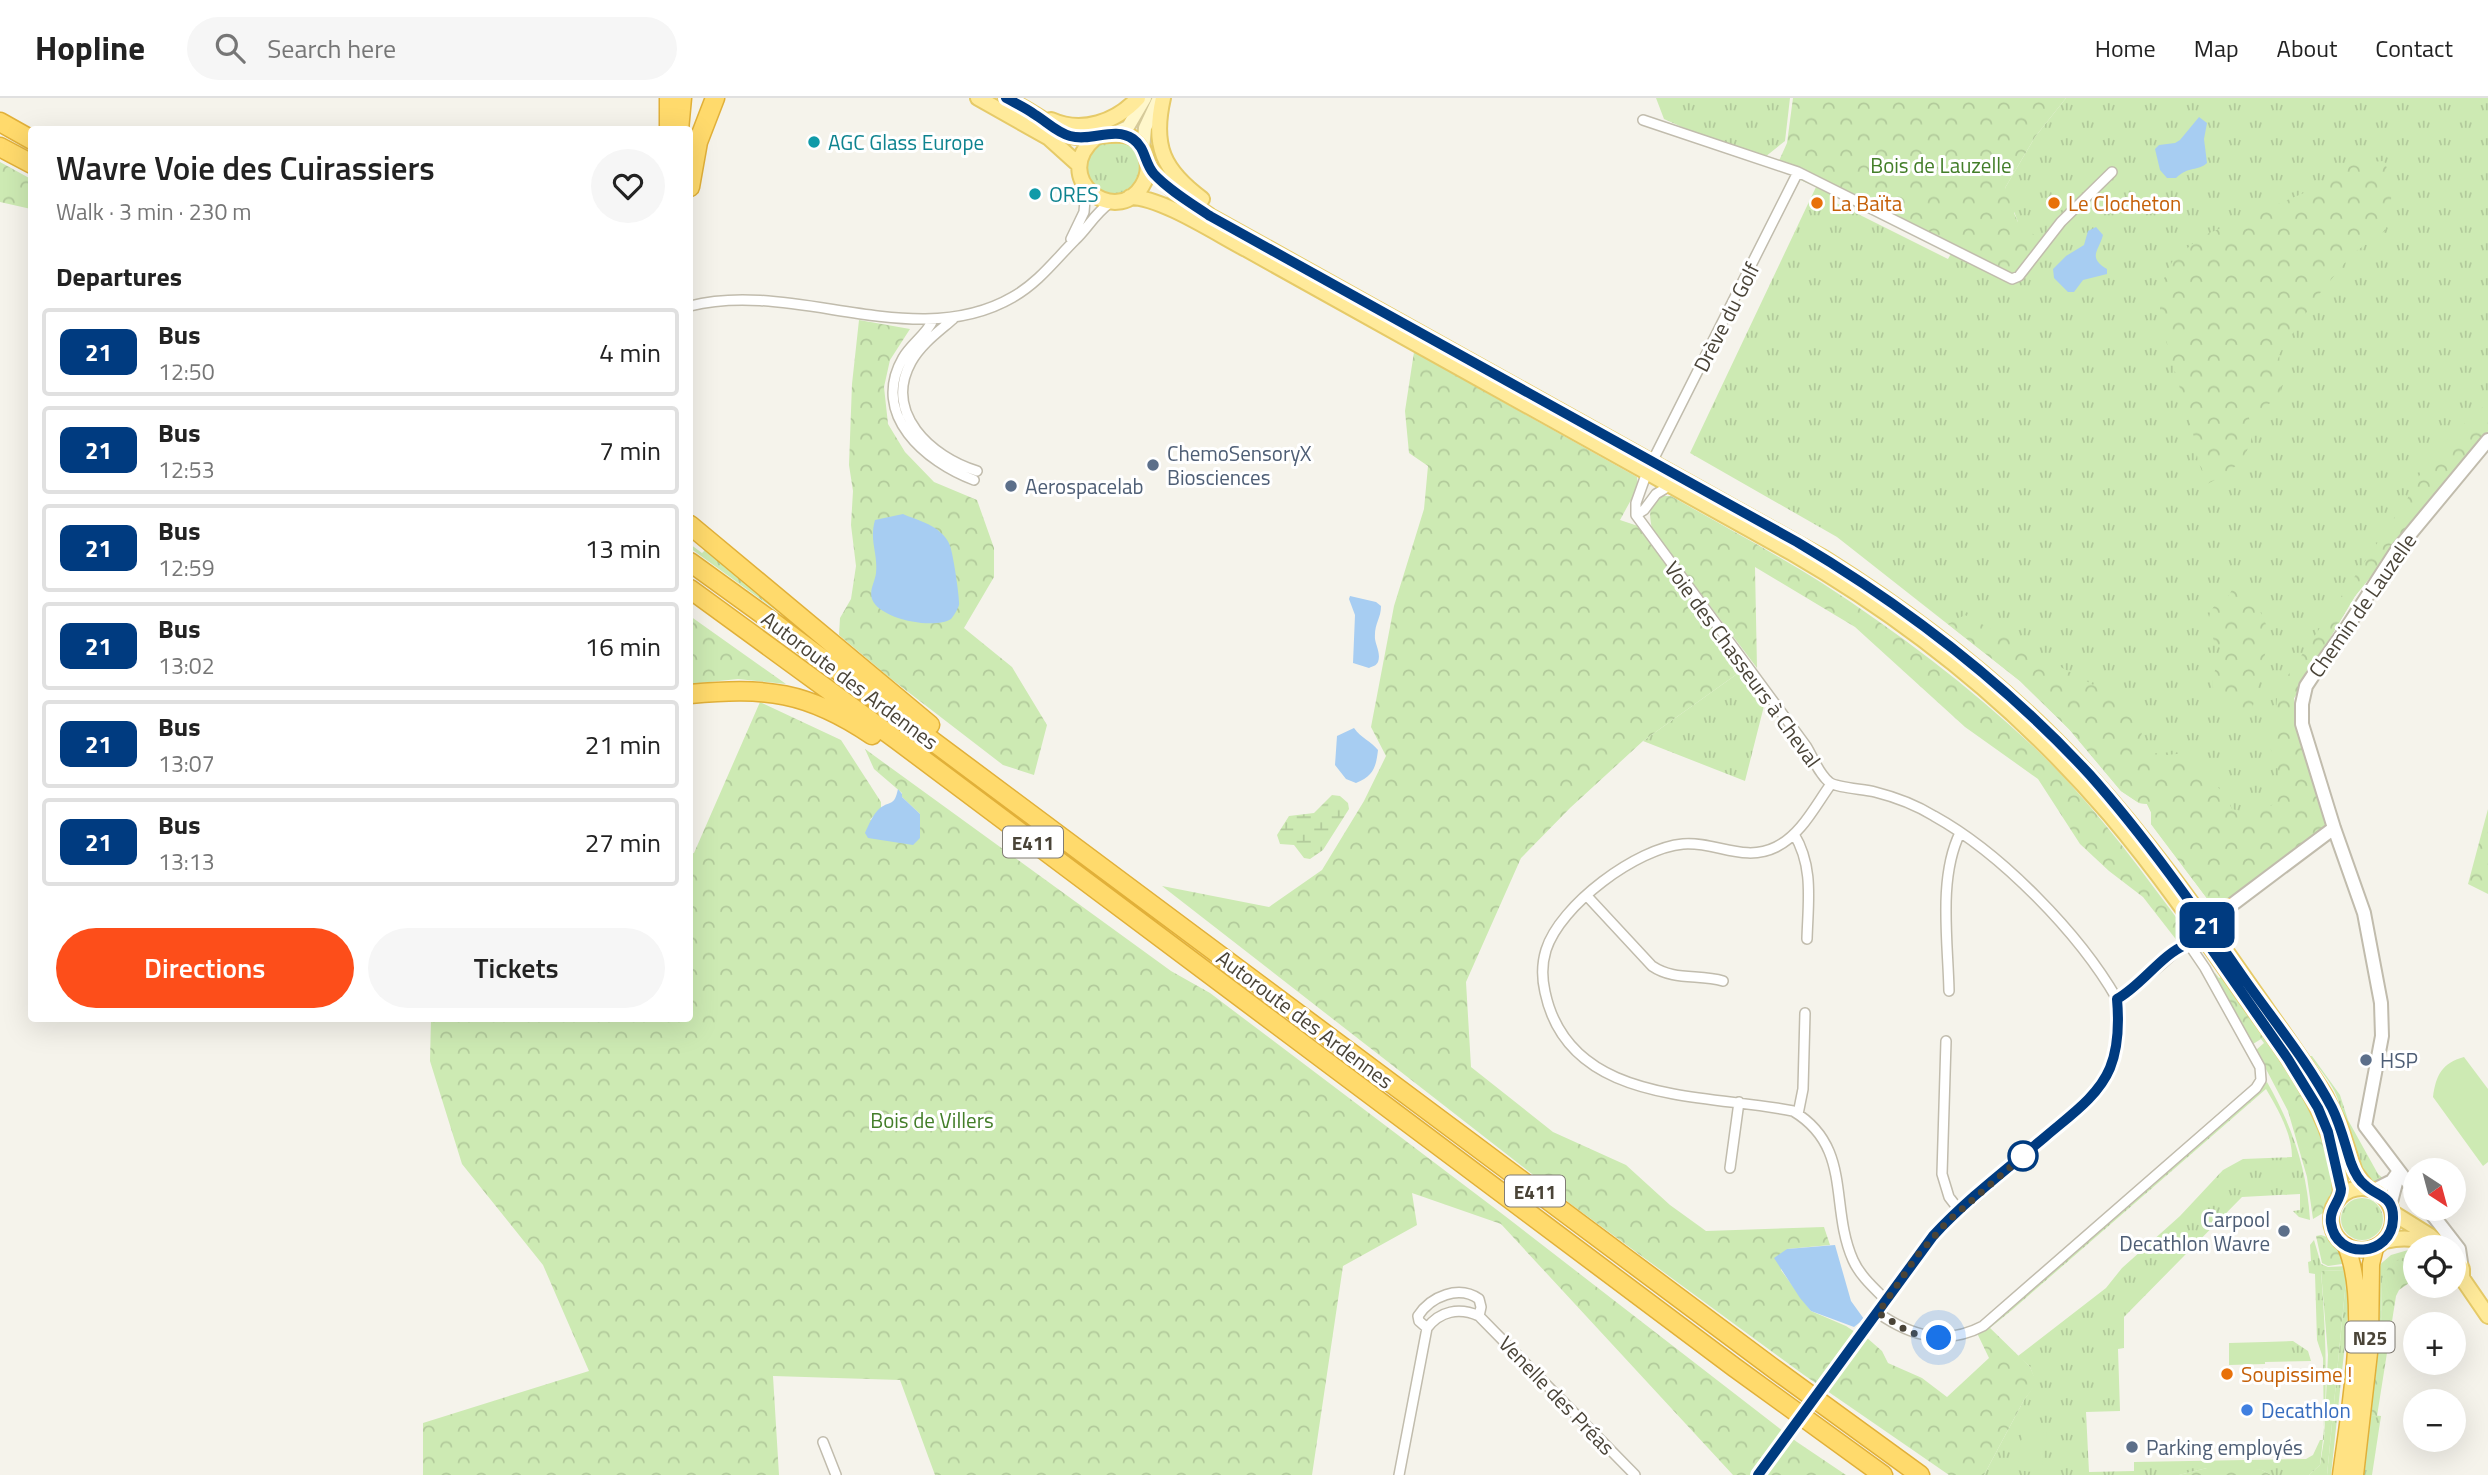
<!DOCTYPE html>
<html lang="en">
<head>
<meta charset="utf-8">
<style>
  body { margin:0; font-family:"Titillium Web",sans-serif; background:#f6f6f6; color:#222; height:100vh; display:flex; flex-direction:column; font-size:26px; white-space:nowrap }
  * { box-sizing:border-box; margin:0 }
  p { font-size:23px; color:#767676 }
  .icon { flex:none; width:38px; height:38px; fill:none; stroke:currentColor; stroke-width:2; stroke-linecap:round; stroke-linejoin:round }
  .map { position:relative; flex:1; overflow:hidden }
  .drawer { position:absolute; left:28px; top:28px; width:665px; height:896px; display:flex; flex-direction:column; background:#fff; border-radius:7px; box-shadow:0 7px 28px #0002 }
  .drawer>* { flex:none }
  .badge { padding:0 14px; border-radius:10px; font-size:24px; line-height:46px }
  .needle { width:46px; rotate:144deg }
  .buttons { position:absolute; left:2403px; top:1060px; display:grid; gap:14px }
  .buttons a { display:grid; place-items:center; width:63px; height:63px; border-radius:50%; background:#fff; box-shadow:0 7px 28px #0002; font-size:35px }
  .you { position:absolute; width:35px; height:35px; margin:-18px; border:5px solid #fff; border-radius:50%; background:#1a73e8; box-shadow:0 0 0 10px #1a73e833 }
  .map>.badge { position:absolute; translate:-50% -50%; box-shadow:0 0 0 4px #fff }
  h2 { padding:0 28px; font-size:26px; line-height:63px }
  .round { display:grid; place-items:center; flex:none; width:74px; height:74px; border-radius:37px; background:#f6f6f6 }
  .headline { display:flex; align-items:center; justify-content:space-between; height:119px; padding:0 28px }
  h1 { font-size:33px; font-weight:600; line-height:52px }
  .cta { display:flex; gap:14px; margin-top:auto; padding:14px 28px }
  .cta a { flex:1; height:80px; border-radius:42px; background:#fd4e1a; color:#fff; font-size:28px; font-weight:600; line-height:80px; text-align:center }
  .cta a+a { background:#f6f6f6; color:#222 }
  ul { padding:0; list-style:none }
  li { display:flex; align-items:center; gap:21px; height:88px; margin:0 14px 10px; padding:0 14px; border:4px solid #e0e0e0; border-radius:7px }
  li div { flex:1 }
  li b { display:block; font-size:26px }
  li em { font-style:normal }
  li .badge { min-width:77px; font-weight:700; text-align:center }
  header { display:flex; align-items:center; gap:42px; box-sizing:border-box; height:98px; padding:0 35px; background:#fff; border-bottom:2px solid #e0e0e0 }
  header strong { font-size:33px }
  nav { display:flex; gap:38px; margin-inline-start:auto; font-size:24px }
  .search { width:490px; height:63px; background:#f6f6f6; display:flex; align-items:center; gap:18px; box-sizing:border-box; padding:0 24px; border-radius:38px; color:#767676; font-size:26px }
  .map>svg:first-child { display:block }
  .grass { fill:url(#grass-tufts) }
  .forest { fill:url(#forest-crowns) }
  .wetland { fill:url(#wetland-marsh) }
  .garden { fill:#cdeab3 }
  .water { fill:#a7cdf2 }
  .lines { fill:none; stroke-linecap:round; stroke-linejoin:round }
  .minor-tunnel { stroke:#d3d0c7; stroke-width:9; stroke-dasharray:9 4.5; stroke-linecap:butt }
  .minor-casing { stroke:#c1bcad; stroke-width:12 }
  .tertiary-casing { stroke:#c1bcad; stroke-width:16 }
  .secondary-casing { stroke:#d6ca9a; stroke-width:16 }
  .primary-casing { stroke:#e6ca68; stroke-width:18 }
  .trunk-casing { stroke:#e1b039; stroke-width:19 }
  .motorway-casing { stroke:#e1b039; stroke-width:21 }
  .minor { stroke:#fff; stroke-width:9 }
  .tertiary { stroke:#fff; stroke-width:12 }
  .secondary { stroke:#fff7cb; stroke-width:12 }
  .primary { stroke:#ffea9a; stroke-width:14 }
  .trunk { stroke:#ffe283; stroke-width:16 }
  .motorway { stroke:#ffda6c; stroke-width:18 }
  .line-casing { stroke:#fff; stroke-width:16 }
  .line { stroke:#003b80; stroke-width:10 }
  .walk { stroke:#4a4438; stroke-width:7; stroke-dasharray:0 12.6 }
  .culture-dot { fill:#0f9aa8; stroke:#fff; stroke-width:2.5 }
  .food-dot { fill:#e8710a; stroke:#fff; stroke-width:2.5 }
  .service-dot { fill:#5c6f8a; stroke:#fff; stroke-width:2.5 }
  .stop-dot { fill:#fff; stroke:#003b80; stroke-width:3.5 }
  .shop-dot { fill:#3f7fe0; stroke:#fff; stroke-width:2.5 }
  .labels { text-anchor:middle; dominant-baseline:central; stroke-width:6; stroke-linejoin:round; paint-order:stroke }
  .shield { fill:#fff; stroke:#807c74; stroke-width:2 }
  .shield-label { font-size:19px; font-weight:bold; fill:#4a4438 }
  .culture-label { font-size:21px; fill:#0d838f; stroke:#fff; text-anchor:start }
  .park-label { font-size:21px; fill:#437e29; stroke:#fff }
  .food-label { font-size:21px; fill:#c56008; stroke:#fff; text-anchor:start }
  .street-label { font-size:21px; fill:#4a4438; stroke:#fff }
  .service-label { font-size:21px; fill:#4e5e75; stroke:#fff; text-anchor:start }
  .shop-label { font-size:21px; fill:#366cbe; stroke:#fff; text-anchor:start }
</style>
</head>
<body>
<header>
<strong>Hopline</strong>
<div class="search"><svg class="icon" aria-label="search" viewBox="0 0 24 24"><circle cx="10" cy="10" r="6"/><path d="M15 15l6 6"/></svg>Search here</div>
<nav><a>Home</a><a>Map</a><a>About</a><a>Contact</a></nav>
</header>
<div class="map">
<svg width="2488" height="1377" viewBox="0 0 2488 1377">
  <defs>
    <pattern id="grass-tufts" width="24" height="20" patternUnits="userSpaceOnUse" patternTransform="scale(1.75)"><rect width="24" height="20" fill="#cdeab3"/><path d="M3 7l-1-3M5 7V3M7 7l1-3M15 17l-1-3M17 17v-4M19 17l1-3" fill="none" stroke="#b2ca9b"/></pattern>
    <pattern id="forest-crowns" width="20" height="18" patternUnits="userSpaceOnUse" patternTransform="scale(1.75)"><rect width="20" height="18" fill="#cdeab3"/><path d="M2 6a3 3 0 1 1 6 0M12 15a3 3 0 1 1 6 0" fill="none" stroke="#b2ca9b"/></pattern>
    <pattern id="wetland-marsh" width="20" height="14" patternUnits="userSpaceOnUse" patternTransform="scale(1.75)"><rect width="20" height="14" fill="#cdeab3"/><path d="M1 5h8M5 5V1M11 12h8M15 12V8" fill="none" stroke="#b2ca9b"/></pattern>
  </defs>
  <rect width="100%" height="100%" fill="#f5f3eb"/>
  <path class="grass" d="M1656,0H1790L1785,43L1765,59L1836,96L1834,104L1948,161L1952,154L2018,124L2005,90L2035,39L2066,0H2488V333L2355,498L2294,600L2296,624L2307,652L2229,801L2209,803L2151,726V714L2147,706L2139,705L2121,693L2069,631L2020,583L1837,439L1690,355L1816,89L1664,21Z
    M1086 69a28 28 0 1 1 56 0a28 28 0 1 1-56 0Z
    M690,446L702,455L708,449L858,572L690,450Z
    M1744,571L1766,600L1745,683L1643,643Z
    M2310,958H2312L2340,997L2348,1022L2378,1076L2387,1084C2356,1096 2345,1019 2337,999C2332,985 2319,971 2310,958Z
    M2267,984C2292,1028 2307,1070 2310,1122L2299,1119L2293,1113L2300,1112V1096L2242,1099L2124,1219V1250L2118,1251L2120,1313L2086,1314L2089,1374L2134,1373V1364L2306,1361L2313,1357L2320,1342H2324L2323,1260L2317,1242L2315,1176L2309,1175L2308,1164L2311,1163L2310,1147L2314,1142L2321,1166L2328,1169L2348,1168L2349,1208L2331,1377H2327L2347,1172L2321,1173C2326,1238 2329,1302 2320,1367L2309,1377H2271L2262,1372L2207,1370L2179,1377H1984L2024,1302L2036,1285L2030,1269L2018,1258L2106,1190L2122,1170L2180,1118L2223,1072L2243,1061L2292,1059C2292,1036 2278,1011 2266,991L2012,1212L1990,1230L1987,1227L2157,1083Z
    M2341 1121a21 21 0 1 1 42 0a21 21 0 1 1-42 0Z
    M2415,1150V1181L2409,1185L2411,1169L2382,1181L2381,1228L2371,1317L2381,1318L2372,1377H2362L2380,1213V1181L2377,1169L2391,1157Z
    M2293,1243L2308,1253L2311,1263L2265,1264V1244Z"/>
  <path class="forest" d="M1793,0H2066L2035,39L2005,90L2021,101L2014,115L2018,124L2038,140L2011,178L1778,65L1787,45Z
    M2384,63C2395,88 2392,107 2385,133L2352,156L2316,200L2279,256L2282,287L2278,299L2261,312L2248,315C2249,322 2253,331 2252,338C2247,363 2229,376 2207,386L2198,363L2194,339L2160,222V189L2172,164L2200,139L2330,84L2326,72L2342,66Z
    M0,64L31,81V111L0,104Z
    M859,222L910,231L890,262L884,289L888,326L905,354L934,384L977,402L994,450V479L964,530L1012,569L1047,627L1034,677L1003,667L890,580L839,537L840,520L851,501L856,468L851,427L853,393L849,367L852,286Z
    M1414,254L1637,379L1638,389L1620,422L1638,428L1744,571L1643,643L1570,710L1521,760L1466,884L1471,969L1553,1034L1626,1067L1670,1107L1706,1133L1824,1129L1830,1147L1787,1151L1781,1172L1811,1213L1846,1228L1855,1234L1844,1251L1853,1258L1866,1239L1882,1253L1888,1265L1922,1280L1947,1299L1989,1260L1977,1235L1987,1227L2030,1269L2037,1285L2024,1302L1984,1377H1949L1804,1277L1572,1107L1162,788L1269,809L1322,772L1364,703L1386,658L1371,629L1394,508L1424,411L1428,368L1409,355L1405,313Z
    M2488,304V333L2355,498L2294,600L2296,624L2307,652L2327,725L2325,731L2229,801L2209,803L2151,726V714L2147,706L2139,705L2121,693L2069,631L2020,583L1948,526L1965,517L2136,610L2143,623L2141,641L2150,654L2166,657L2187,655L2224,696L2232,711L2244,714L2268,710L2277,703L2280,694L2277,662L2264,640V635L2274,629L2278,592L2413,392C2425,357 2461,330 2488,304Z
    M1662,398H1671C1721,427 1773,454 1822,485C1899,535 1973,591 2039,654C2095,708 2141,772 2187,834L2178,844L2143,799L2109,773L2080,746L2038,681L1965,629L1855,529L1755,469L1757,570L1652,431C1649,415 1648,407 1662,398Z
    M2241,486L2250,491L2270,535L2252,612L2248,617L2240,619C2201,590 2210,584 2227,545L2220,548L2215,546C2209,526 2204,521 2217,504L2224,503L2229,508V497L2233,490Z
    M690,518L786,586L738,581L690,586Z
    M760,604L841,642L881,704V710L870,722L920,716L902,699V695L874,671L865,651L1171,873L1210,895L1505,1118L1797,1344L1846,1377H1765L1757,1372L1752,1377H1733L1501,1126L1412,1095L1417,1127L1343,1168L1312,1377H935L900,1282L773,1278L779,1377H423V1325L589,1273L543,1167L462,1066L430,963L431,921L690,920V756L694,755Z
    M2488,711V796L2468,786Z
    M2215,875L2219,880L2223,878L2307,1004L2326,1047L2335,1090L2323,1115L2313,1121L2307,1079L2288,1013L2256,952L2264,945L2261,941L2253,946L2214,881Z
    M2321,1137C2334,1140 2343,1154 2349,1165L2328,1168L2322,1165L2316,1138Z
    M2400,1162L2407,1165L2411,1169L2409,1185L2399,1192L2396,1198L2377,1318L2370,1317L2381,1228L2382,1181L2392,1163Z
    M2347,1172L2327,1377H2309L2320,1367L2324,1342L2328,1257L2321,1173Z
    M2236,1368L2262,1372L2271,1377H2179L2207,1370Z"/>
  <path class="wetland" d="M1332,697L1340,698L1348,705L1349,711L1323,752L1310,761L1304,760L1294,747L1280,746L1277,737L1289,718L1314,715Z"/>
  <path class="garden" d="M2464,959L2488,991V1064L2483,1068L2433,999C2436,977 2442,965 2464,959Z
    M2265,1244V1266L2229,1267V1245Z
    M2023,1332L2047,1335L2041,1375L2017,1372Z"/>
  <path class="water" d="M2199,19L2207,25L2204,41L2207,65C2197,74 2190,67 2176,80H2167L2160,72L2155,51L2159,47L2175,45L2180,42Z
    M2096,129L2103,137C2099,153 2087,159 2107,171V176L2083,182L2074,194H2068L2054,180L2053,171L2066,158L2084,147L2088,133Z
    M903,416C914,421 933,426 941,435C945,438 949,444 950,448C953,455 960,501 959,507C958,511 953,519 951,521C934,532 879,521 872,501C869,492 875,484 876,475C878,454 869,443 875,422Z
    M1350,498L1376,504L1381,508C1381,521 1374,525 1375,541C1376,548 1381,556 1378,564C1376,568 1373,568 1369,570L1353,565L1355,517L1349,501Z
    M1354,630C1361,640 1371,643 1378,652C1376,670 1373,678 1356,685L1346,681L1335,667L1337,638Z
    M898,691L902,696V699L920,716V740L913,747L868,740L865,735C869,726 873,716 880,710C891,702 894,709 898,691Z
    M1835,1147L1851,1203L1864,1221L1854,1229L1811,1213L1800,1200L1774,1160L1787,1151Z"/>
  <g class="lines">
    <path class="minor-tunnel" d="M1761,1373L1849,1254"/>
    <defs>
      <path id="minor" d="M1643,22L1798,74L2012,181L2019,178L2061,124L2112,74
        M1071,141L1084,114L1086,90
        M690,208C794,181 915,256 1013,199C1039,184 1055,162 1075,142C1088,130 1094,116 1111,104
        M953,221C938,234 921,246 911,264C883,315 931,359 977,373
        M933,222C926,237 911,246 903,260C870,317 926,364 974,382
        M1652,364L1798,74
        M1647,374L1636,405V417L1806,648C1813,659 1818,675 1829,684C1836,690 1864,691 1875,694C1895,699 1916,707 1934,718C2001,755 2079,835 2117,901
        M1636,417L1644,412L1656,396L1671,387
        M1831,686C1815,708 1801,737 1776,749C1744,765 1715,743 1683,746C1637,750 1560,807 1546,852C1542,865 1542,881 1545,894C1569,1008 1705,995 1793,1013C1853,1049 1829,1108 1853,1162C1860,1178 1875,1191 1887,1203
        M1794,736C1814,769 1808,804 1807,841
        M1587,798L1652,868C1674,883 1699,876 1723,883
        M1949,893C1948,843 1938,780 1960,735
        M1946,943L1942,1076L1949,1099L1959,1112
        M1798,1016L1803,991L1805,915
        M1730,1070L1739,1004
        M1878,1215C1911,1238 1945,1248 1983,1228L2256,990L2261,982L2260,969L2205,870L2188,845
        M1427,1230L1419,1223L1418,1218C1431,1198 1459,1187 1479,1201L1481,1209L1479,1218
        M1849,1254L1917,1158L1946,1125L2080,1009L2101,986L2109,973L2117,948V901L2131,893L2180,850L2188,845L2208,846
        M823,1344L836,1377
        M1399,1377L1427,1230C1440,1213 1459,1209 1479,1218L1635,1377
        M1758,1377L1761,1373"/>
      <path id="tertiary" d="M2229,809L2334,730
        M2374,1092L2392,1083L2399,1073
        M2415,1094L2365,1028L2382,938L2381,905L2364,815L2334,730L2302,626V606L2306,588L2312,579L2346,531L2397,452L2488,342
        M2390,1108L2399,1073
        M2428,1111L2459,1151L2462,1171"/>
      <path id="secondary" d="M1115,35L1128,29L1145,0
        M1143,52L1145,30L1159,0"/>
      <path id="primary" d="M978,0L1049,40L1079,67
        M1006,0C1015,5 1025,10 1034,16C1045,22 1053,31 1065,36C1093,49 1137,16 1147,62C1149,71 1147,80 1142,88C1116,130 1049,80 1095,40
        M1163,0C1152,48 1163,72 1202,101
        M1051,22C1082,36 1116,24 1138,0
        M1148,68L1175,94L1210,118L1824,460C1921,521 2012,592 2089,677C2146,740 2196,810 2244,879C2271,918 2300,957 2325,997L2340,1028L2355,1074L2367,1090
        M1130,99C1161,99 1217,136 1246,151L1792,455C1911,524 2020,612 2110,717C2159,775 2202,837 2246,900C2287,959 2339,1022 2341,1097
        M2212,833L2215,825L2229,809
        M2331 1121a31 31 0 1 1 62 0a31 31 0 1 1-62 0Z
        M2393,1115L2430,1138L2444,1150
        M2385,1143C2403,1139 2417,1139 2433,1150
        M2454,1160L2462,1171V1180
        M2454,1175L2462,1180L2488,1218"/>
      <path id="trunk" d="M2341,1377C2349,1315 2370,1205 2346,1148
        M2355,1377L2370,1246L2371,1166L2375,1150"/>
      <path id="motorway" d="M669,0V31
        M0,24L32,42
        M679,32L682,0
        M0,49L32,66
        M690,89L698,44L715,0
        M690,427L930,627
        M690,464L773,524L1777,1273L1920,1377
        M690,491L897,642L1734,1269L1883,1377
        M690,596C765,589 807,593 872,637"/>
    </defs>
    <use href="#minor" class="minor-casing"/>
    <use href="#tertiary" class="tertiary-casing"/>
    <use href="#secondary" class="secondary-casing"/>
    <use href="#primary" class="primary-casing"/>
    <use href="#trunk" class="trunk-casing"/>
    <use href="#motorway" class="motorway-casing"/>
    <use href="#minor" class="minor"/>
    <use href="#tertiary" class="tertiary"/>
    <use href="#secondary" class="secondary"/>
    <use href="#primary" class="primary"/>
    <use href="#trunk" class="trunk"/>
    <use href="#motorway" class="motorway"/>
  </g>
  <g class="lines">
    <defs>
      <path id="line" d="M1006,0C1015,5 1026,10 1034,16C1046,23 1056,34 1070,38C1092,44 1114,28 1133,41C1146,50 1144,65 1154,76C1170,93 1191,105 1210,118L1797,444C1905,508 2005,585 2090,677C2146,740 2195,810 2243,879C2273,922 2308,964 2332,1010C2341,1028 2345,1047 2351,1065C2354,1073 2358,1082 2365,1087C2377,1099 2394,1097 2393,1121C2392,1159 2336,1163 2331,1125C2329,1110 2341,1103 2341,1091L2328,1034L2318,1010L2288,961L2208,846C2201,846 2192,844 2186,847C2163,855 2141,888 2117,901C2119,924 2119,948 2110,970C2098,999 2068,1019 2045,1039C2007,1071 1966,1102 1933,1138L1758,1377"/>
    </defs>
    <use href="#line" class="line-casing"/>
    <use href="#line" class="line"/>
    <path class="walk" d="M1939,1240L1911,1235L1878,1215L1917,1158L1946,1125L2023,1058"/>
  </g>
  <g class="culture-dot">
    <circle cx="814" cy="44" r="7"/>
    <circle cx="1035" cy="96" r="7"/>
  </g>
  <g class="food-dot">
    <circle cx="1817" cy="105" r="7"/>
    <circle cx="2054" cy="105" r="7"/>
    <circle cx="2227" cy="1276" r="7"/>
  </g>
  <g class="service-dot">
    <circle cx="1153" cy="367" r="7"/>
    <circle cx="1011" cy="388" r="7"/>
    <circle cx="2366" cy="962" r="7"/>
    <circle cx="2284" cy="1133" r="7"/>
    <circle cx="2132" cy="1349" r="7"/>
  </g>
  <circle class="stop-dot" cx="2023" cy="1058" r="14"/>
  <circle class="shop-dot" cx="2247" cy="1312" r="7"/>
  <g class="labels">
    <g class="shield">
      <rect x="1003" y="728.5" width="60" height="31" rx="5"/>
      <rect x="1505" y="1077.5" width="60" height="31" rx="5"/>
      <rect x="2345.5" y="1223.5" width="49" height="31" rx="5"/>
    </g>
    <g class="shield-label">
      <text x="1033" y="744">E411</text>
      <text x="1535" y="1093">E411</text>
      <text x="2370" y="1239">N25</text>
    </g>
    <g class="culture-label">
      <text x="828" y="44">AGC Glass Europe</text>
      <text x="1049" y="96">ORES</text>
    </g>
    <g class="park-label">
      <text x="1941" y="67">Bois de Lauzelle</text>
      <text x="932" y="1022">Bois de Villers</text>
    </g>
    <g class="food-label">
      <text x="1831" y="105">La Baïta</text>
      <text x="2068" y="105">Le Clocheton</text>
      <text x="2241" y="1276">Soupissime !</text>
    </g>
    <g class="street-label">
      <text transform="translate(1726 219) rotate(-63)">Drève du Golf</text>
      <text transform="translate(2362 507) rotate(-55)">Chemin de Lauzelle</text>
      <text transform="translate(1743 566) rotate(54)">Voie des Chasseurs à Cheval</text>
      <text transform="translate(850 582) rotate(37)">Autoroute des Ardennes</text>
      <text transform="translate(1305 921) rotate(37)">Autoroute des Ardennes</text>
      <text transform="translate(1557 1297) rotate(46)">Venelle des Préas</text>
    </g>
    <g class="service-label">
      <text x="1167" y="355">ChemoSensoryX<tspan x="1167" dy="24">Biosciences</tspan></text>
      <text x="1025" y="388">Aerospacelab</text>
      <text x="2380" y="962">HSP</text>
      <text x="2270" y="1121" text-anchor="end">Carpool<tspan x="2270" dy="24">Decathlon Wavre</tspan></text>
      <text x="2146" y="1349">Parking employés</text>
    </g>
    <g class="shop-label">
      <text x="2261" y="1312">Decathlon</text>
    </g>
  </g>
</svg>
<div class="buttons">
<a><svg class="needle" viewBox="-14 -14 28 28"><path d="M0-13l5 13h-10z" fill="#e53935"/><path d="M0 13l5-13h-10z" fill="#767676"/></svg></a>
<a><svg class="icon" aria-label="locate" viewBox="0 0 24 24"><circle cx="12" cy="12" r="6"/><path d="M12 2v4M12 18v4M2 12h4M18 12h4"/></svg></a>
<a>+</a>
<a>−</a>
</div>
<div class="you" style="left:1939px;top:1240px"></div>
<b class="badge" style="left:2207px;top:827px;background:#003b80;color:#fff">21</b>
<section class="drawer">
<div class="headline"><div><h1>Wavre Voie des Cuirassiers</h1><p>Walk · 3 min · 230 m</p></div><a class="round"><svg class="icon" aria-label="heart" viewBox="0 0 24 24"><path d="M12 20l-8-8c-3-5 5-10 8-4 3-6 11-1 8 4z"/></svg></a></div>
<h2>Departures</h2>
<ul>
<li><span class="badge" style="background:#003b80;color:#fff">21</span><div><b>Bus</b><p>12:50</p></div><em>4 min</em></li>
<li><span class="badge" style="background:#003b80;color:#fff">21</span><div><b>Bus</b><p>12:53</p></div><em>7 min</em></li>
<li><span class="badge" style="background:#003b80;color:#fff">21</span><div><b>Bus</b><p>12:59</p></div><em>13 min</em></li>
<li><span class="badge" style="background:#003b80;color:#fff">21</span><div><b>Bus</b><p>13:02</p></div><em>16 min</em></li>
<li><span class="badge" style="background:#003b80;color:#fff">21</span><div><b>Bus</b><p>13:07</p></div><em>21 min</em></li>
<li><span class="badge" style="background:#003b80;color:#fff">21</span><div><b>Bus</b><p>13:13</p></div><em>27 min</em></li>
</ul>
<div class="cta"><a>Directions</a><a>Tickets</a></div>
</section>
</div>
</body>
</html>
